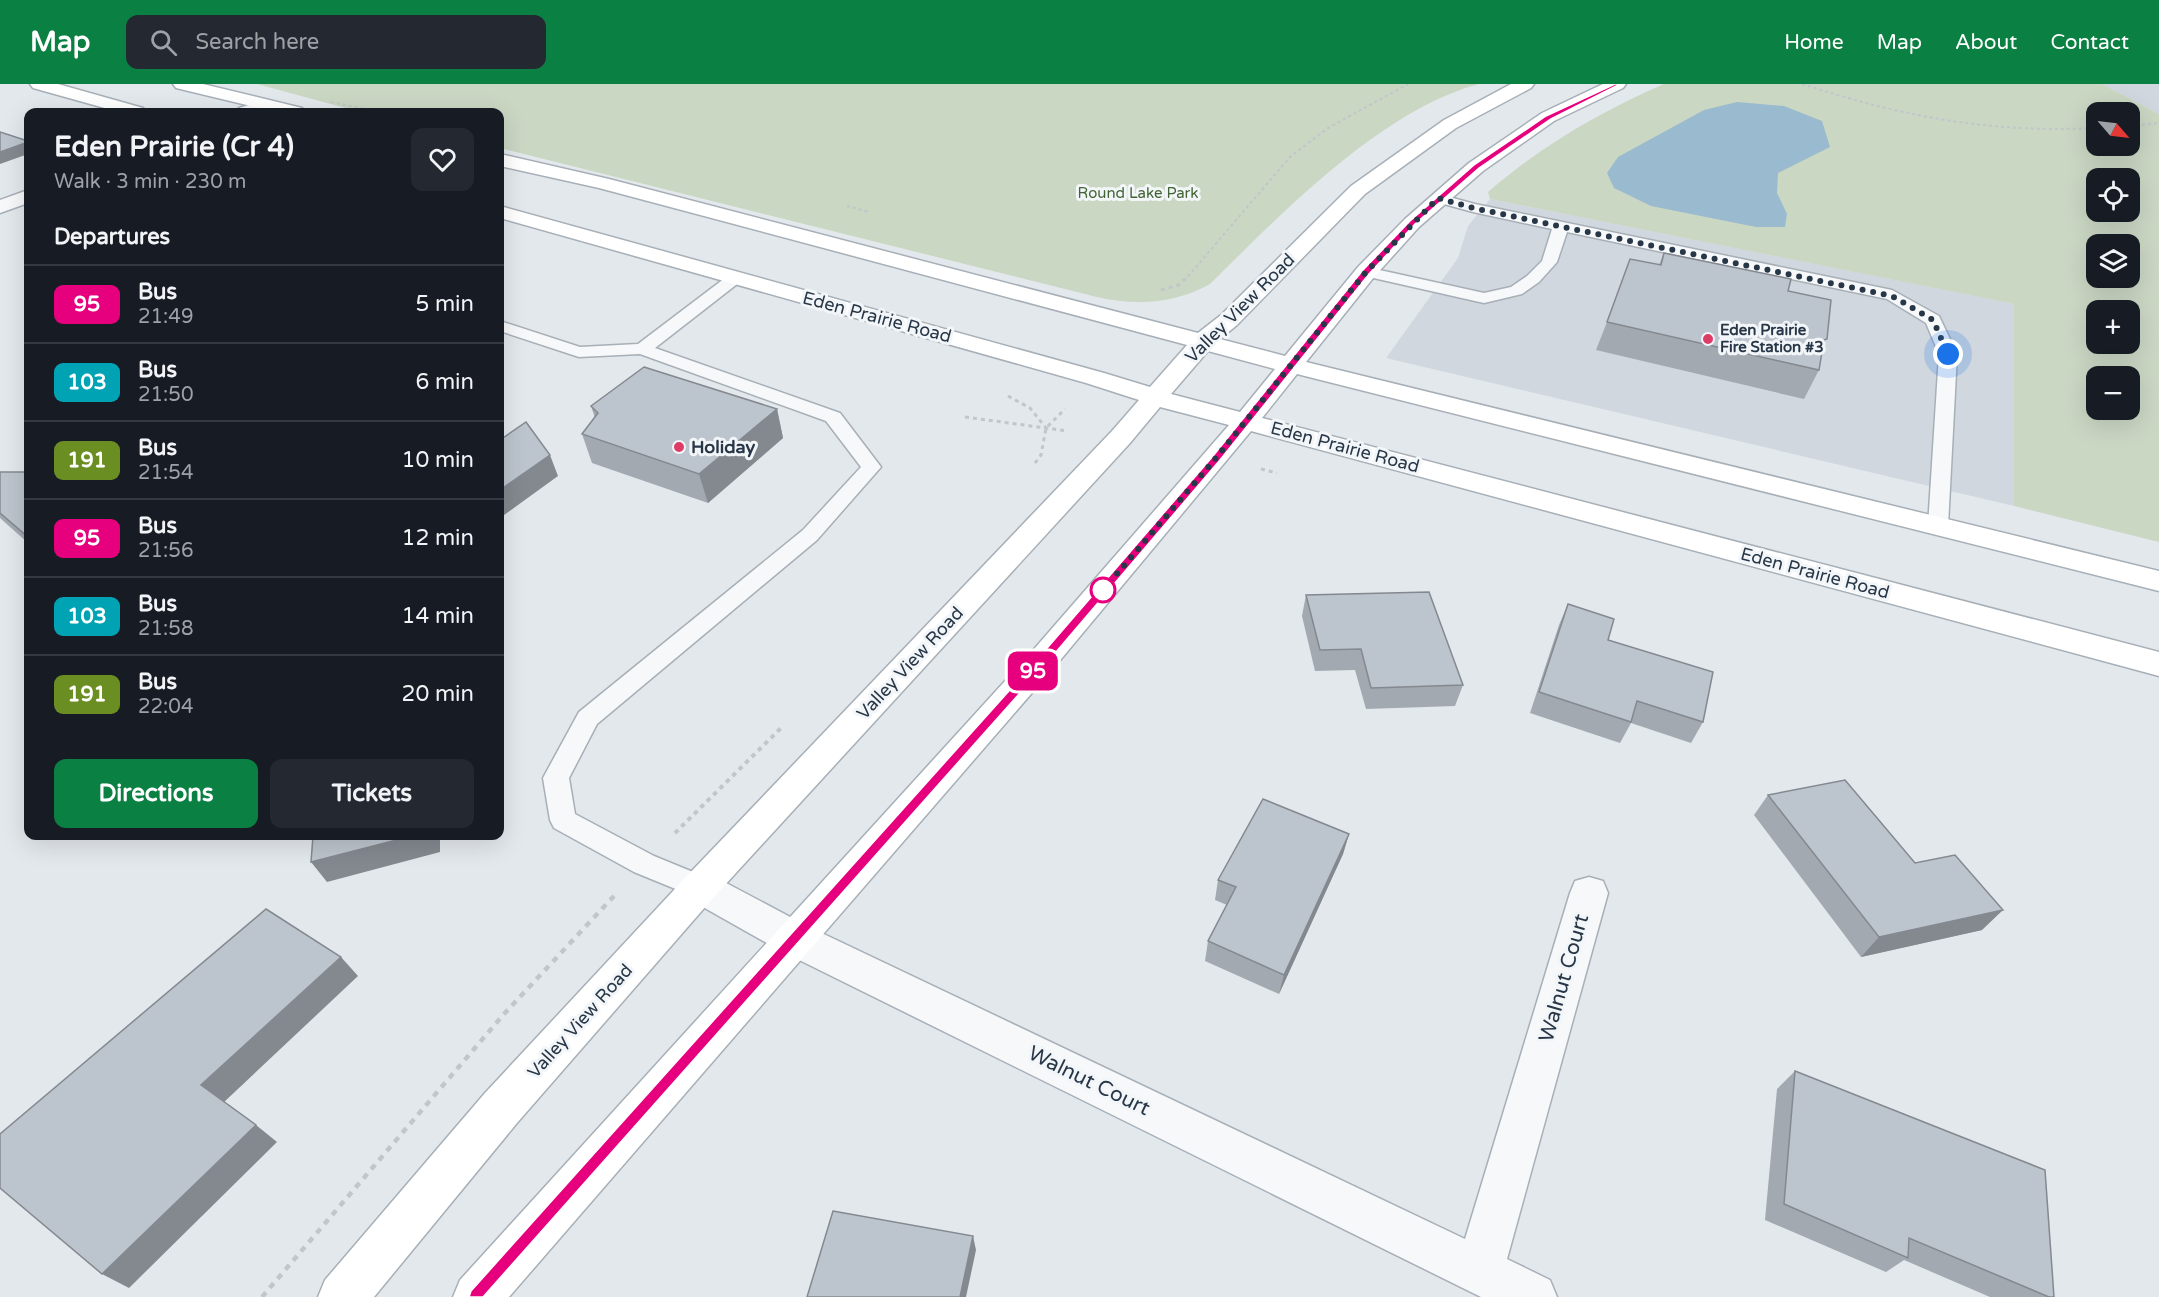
<!DOCTYPE html>
<html lang="en">
<head>
<meta charset="utf-8">
<style>
  body { margin:0; font-family:"Varela Round",sans-serif; background:#242831; color:#f1f3f6; height:100vh; display:flex; flex-direction:column; font-size:22px; white-space:nowrap }
  * { box-sizing:border-box; margin:0 }
  p { font-size:20px; color:#9ea1a6 }
  .icon { flex:none; width:33px; height:33px; fill:none; stroke:currentColor; stroke-width:2; stroke-linecap:round; stroke-linejoin:round }
  .map { position:relative; flex:1; overflow:hidden }
  .side { position:absolute; left:24px; top:24px; width:480px; height:732px; display:flex; flex-direction:column; background:#171b24; border-radius:12px; box-shadow:0 6px 24px #0002 }
  .side>* { flex:none }
  .badge { padding:0 12px; border-radius:9px; font-size:21px; line-height:39px }
  .needle { width:39px; rotate:118deg }
  .tools { position:absolute; left:2086px; top:18px; display:grid; gap:12px }
  .tools a { display:grid; place-items:center; width:54px; height:54px; border-radius:12px; background:#171b24; box-shadow:0 6px 24px #0002; font-size:30px }
  .you { position:absolute; width:30px; height:30px; margin:-15px; border:4px solid #fff; border-radius:50%; background:#1a73e8; box-shadow:0 0 0 9px #1a73e833 }
  .map>.badge { position:absolute; translate:-50% -50%; box-shadow:0 0 0 3px #fff }
  h2 { padding:0 30px; font-size:22px; line-height:54px }
  .round { display:grid; place-items:center; flex:none; width:63px; height:63px; border-radius:12px; background:#242831 }
  .summary { display:flex; align-items:center; justify-content:space-between; height:102px; padding:0 30px }
  h1 { font-size:28px; font-weight:700; line-height:45px }
  .primary-button { display:flex; gap:12px; margin-top:auto; padding:12px 30px }
  .primary-button a { flex:1; height:69px; border-radius:12px; background:#0b8043; color:#fff; font-size:24px; font-weight:700; line-height:69px; text-align:center }
  .primary-button a+a { background:#242831; color:#f1f3f6 }
  ul { padding:0; list-style:none }
  li { display:flex; align-items:center; gap:18px; height:78px; padding:0 30px; border-top:2px solid #363941 }
  li div { flex:1 }
  li b { display:block; font-size:22px }
  li em { font-style:normal }
  li .badge { min-width:66px; font-weight:700; text-align:center }
  header { display:flex; align-items:center; gap:36px; box-sizing:border-box; height:84px; padding:0 30px; background:#0b8043; color:#fff }
  header strong { font-size:28px }
  nav { display:flex; gap:33px; margin-inline-start:auto; font-size:21px }
  .search { width:420px; height:54px; background:#242831; display:flex; align-items:center; gap:15px; box-sizing:border-box; padding:0 21px; border-radius:12px; color:#9ea1a6; font-size:22px }
  .map>svg:first-child { display:block }
  .built { fill:#d1d7df }
  .green { fill:#cad7c3; fill-rule:evenodd }
  .water { fill:#9abad0 }
  .lines { fill:none; stroke-linecap:round; stroke-linejoin:round }
  .lane-casing { stroke:#a7afb7; stroke-width:3 }
  .street-casing { stroke:#a7afb7; stroke-width:3 }
  .secondary-casing { stroke:#a7afb7; stroke-width:3 }
  .path-far3 { stroke:#c0c6cb; stroke-width:2; stroke-dasharray:3 3; stroke-linecap:butt }
  .path-far2 { stroke:#c0c6cb; stroke-width:3; stroke-dasharray:4 4; stroke-linecap:butt }
  .path-far1 { stroke:#c0c6cb; stroke-width:4; stroke-dasharray:4.5 4.5; stroke-linecap:butt }
  .path { stroke:#c0c6cb; stroke-width:4.5; stroke-dasharray:6 6; stroke-linecap:butt }
  .lane { fill:#f6f8fa; fill-rule:evenodd }
  .street { fill:#f6f8fa; fill-rule:evenodd }
  .secondary { fill:#fff; fill-rule:evenodd }
  .wall { fill:#a2a9b0 }
  .shaded-wall { fill:#848990 }
  .building { fill:#bcc4cd; stroke:#848990; stroke-width:1.5 }
  .line { fill:#e6007e; stroke:#fff; stroke-width:1.5 }
  .walk { stroke:#283747; stroke-width:6; stroke-dasharray:0 10.8 }
  .poi-dot { fill:#dd3c66; stroke:#f3f6f9; stroke-width:2 }
  .stop-dot { fill:#fff; stroke:#e6007e; stroke-width:3 }
  .labels { text-anchor:middle; dominant-baseline:central; stroke-width:6; stroke-linejoin:round; paint-order:stroke }
  .far-park-label { font-size:15px; fill:#426434; stroke:#f3f6f9 }
  .far-poi-label { font-size:15px; font-weight:bold; fill:#283747; stroke:#f3f6f9; text-anchor:start }
  .street-label { font-size:18px; fill:#283747; stroke:#f3f6f9 }
  .poi-label { font-size:18px; font-weight:bold; fill:#283747; stroke:#f3f6f9; text-anchor:start }
  .near-street-label { font-size:21px; fill:#283747; stroke:#f3f6f9 }
</style>
</head>
<body>
<header>
<strong>Map</strong>
<div class="search"><svg class="icon" aria-label="search" viewBox="0 0 24 24"><circle cx="10" cy="10" r="6"/><path d="M15 15l6 6"/></svg>Search here</div>
<nav><a>Home</a><a>Map</a><a>About</a><a>Contact</a></nav>
</header>
<div class="map">
<svg width="2159" height="1213" viewBox="0 0 2159 1213">
  <rect width="100%" height="100%" fill="#e3e8ec"/>
  <path class="built" d="M2102,0H2159V30Z
    M1490,115L2015,220L2014,422L1386,274L1458,174L1468,142Z"/>
  <path class="green" d="M257,0H1479C1381,26 1281,130 1210,200C1174,220 1136,222 1097,213L500,64V28H360Z
    M1664,0H2102L2159,30V458L2014,422V220L1490,115L1488,108C1541,62 1600,28 1664,0ZM2097,28H2130V62H2097ZM2097,94H2130V128H2097ZM2097,160H2130V194H2097ZM2097,226H2130V260H2097ZM2097,292H2130V326H2097Z"/>
  <path class="water" d="M1737,18L1784,22L1822,37L1830,63L1778,89L1777,109L1787,130L1785,143H1756L1651,122L1614,104L1607,89L1618,73L1704,26Z"/>
  <g class="lines">
    <defs>
      <path id="lane" d="M1438,110L1475,120L1892,206L1939,232L1957,270L1948,442L1945,447L1938,449L1931,447L1928,442L1939,270L1926,239L1887,215L1567,148L1557,178L1539,198L1522,210L1484,219L1360,191L1358,188L1366,183L1484,209L1511,203L1527,192L1542,177L1552,145L1473,128L1433,117L1431,114L1433,111Z
        M735,189L743,194L741,197L655,264L840,329L881,383L817,456L597,640L569,694L575,730L654,772L710,795L714,803L710,811L700,815L634,788L554,744L550,736L543,694L579,628L803,446L861,383L826,337L640,270L579,273L500,247V237L580,263L638,260L729,191Z"/>
      <path id="street" d="M265,16L271,17L274,21C266,31 248,29 236,28L239,24Z
        M28,106V119L0,129V116Z
        M700,787L713,792L809,843L1465,1155L1570,809L1575,797L1589,793L1603,797L1608,809L1507,1175L1550,1196L1557,1213H1481L781,867L687,814L681,803L687,792Z"/>
      <path id="secondary" d="M30,0H58L143,24L146,28H119L33,4Z
        M173,0H203L302,24L305,28H276L176,4Z
        M1511,0H1534L1531,4L1456,44L1365,110L1237,241L1220,255L1285,272L1358,183L1405,135L1469,79L1542,29L1603,0H1626L1623,4L1554,37L1483,87L1419,143L1374,193L1306,278L2159,487V507L1297,290L1262,334L2159,568V592L1251,347L1057,580L509,1213H453L460,1196L1035,564L1229,341L1160,323L1130,359L713,814L517,1039L374,1213H318L325,1196L485,1009L687,792L1112,347L1139,316L1086,299L500,134V122L1104,289L1150,303L1187,261L599,104L500,82V70L609,95L1198,249L1221,231L1351,102L1444,36ZM1208,267L1275,285L1240,328L1171,310Z"/>
    </defs>
    <use href="#lane" class="lane-casing"/>
    <use href="#street" class="street-casing"/>
    <use href="#secondary" class="secondary-casing"/>
    <path class="path-far3" d="M1802,0C1904,33 1989,49 2097,44
      M331,18L379,28
      M2130,42L2159,39
      M847,122L869,128
      M1184,197L1290,73L1328,44L1408,0"/>
    <path class="path-far2" d="M1161,206L1178,201L1185,195
      M1008,312L1030,324L1046,344
      M965,333L1068,347
      M1035,379L1041,371L1046,344L1065,325
      M1261,385L1277,389"/>
    <path class="path-far1" d="M675,749L783,642"/>
    <path class="path" d="M262,1213L504,930L614,812"/>
    <use href="#lane" class="lane"/>
    <use href="#street" class="street"/>
    <use href="#secondary" class="secondary"/>
  </g>
  <path class="wall" d="M1664,169L1788,207L1823,264L1819,286L1804,315L1596,266L1607,238L1659,181Z
    M591,322L777,325L783,354L708,419L592,379L582,350L595,334Z
    M0,388H28V459L0,434Z
    M1306,511L1463,601L1455,622L1366,625L1355,586L1315,587L1302,532Z
    M1568,520L1703,638L1691,659L1631,639L1620,659L1530,629L1559,541Z
    M1768,711L1915,779L1982,846L1861,873L1754,731Z
    M1349,750L1343,770L1279,910L1205,877L1208,857L1227,821L1215,816L1218,796Z
    M1795,987L2054,1213H1990L1904,1176L1886,1188L1765,1136L1777,1005Z"/>
  <path class="shaded-wall" d="M28,58V70L0,80V68Z
    M777,325L783,354L708,419L699,390Z
    M550,371L558,392L500,434V406Z
    M1349,750L1343,770L1279,910L1284,891Z
    M412,752H440V768L327,798L311,778Z
    M2003,826L1982,846L1861,873L1879,853Z
    M341,873L358,892L223,1019L201,1001Z
    M256,1041L277,1058L129,1204L102,1190Z
    M973,1152L976,1166L966,1213H960Z"/>
  <path class="building" d="M0,48L28,57V58L0,68Z
    M1664,169L1791,195L1788,207L1831,216L1827,255L1824,256L1819,286L1607,238L1630,175L1661,181Z
    M644,283L777,325L699,390L582,350L598,329L591,322Z
    M526,338L550,371L500,406V356Z
    M0,388H28V453L0,429Z
    M1429,508L1463,601L1371,604L1361,565L1320,566L1306,511Z
    M1568,520L1614,535L1608,556L1713,588L1703,638L1637,617L1631,638L1539,608Z
    M1845,696L1915,779L1955,771L2003,826L1879,853L1768,711Z
    M1263,715L1349,750L1284,891L1208,857L1236,803L1218,796Z
    M313,752H412L311,778Z
    M266,825L341,873L201,1001L256,1041L102,1190L0,1104V1050Z
    M1795,987L2045,1086L2054,1213H2049L1909,1154L1908,1174L1784,1120Z
    M833,1127L973,1152L960,1213H807Z"/>
  <path class="line" d="M1615,0H1620L1551,35L1479,84L1415,140L1369,190L1220,376L1050,575L483,1213H469L471,1207L1042,570L1213,372L1363,186L1410,137L1474,81L1546,32Z"/>
  <g class="lines">
    <path class="walk" d="M1103,506L1216,374L1366,188L1438,114L1473,124L1892,212L1933,236L1948,270"/>
  </g>
  <g class="poi-dot">
    <circle cx="1708" cy="255" r="6"/>
    <circle cx="679" cy="363" r="6"/>
  </g>
  <circle class="stop-dot" cx="1103" cy="506" r="12"/>
  <g class="labels">
    <g class="far-park-label">
      <text x="1138" y="109">Round Lake Park</text>
    </g>
    <g class="far-poi-label">
      <text x="1720" y="246">Eden Prairie<tspan x="1720" dy="17">Fire Station #3</tspan></text>
    </g>
    <g class="street-label">
      <text transform="translate(1240 224) rotate(-45)">Valley View Road</text>
      <text transform="translate(877 233) rotate(15)">Eden Prairie Road</text>
      <text transform="translate(1345 363) rotate(15)">Eden Prairie Road</text>
      <text transform="translate(1815 489) rotate(15)">Eden Prairie Road</text>
      <text transform="translate(910 579) rotate(-47)">Valley View Road</text>
      <text transform="translate(580 937) rotate(-48)">Valley View Road</text>
    </g>
    <g class="poi-label">
      <text x="691" y="363">Holiday</text>
    </g>
    <g class="near-street-label">
      <text transform="translate(1564 894) rotate(-74)">Walnut Court</text>
      <text transform="translate(1089 997) rotate(26)">Walnut Court</text>
    </g>
  </g>
</svg>
<div class="tools">
<a><svg class="needle" viewBox="-14 -14 28 28"><path d="M0-13l5 13h-10z" fill="#e53935"/><path d="M0 13l5-13h-10z" fill="#9ea1a6"/></svg></a>
<a><svg class="icon" aria-label="locate" viewBox="0 0 24 24"><circle cx="12" cy="12" r="6"/><path d="M12 2v4M12 18v4M2 12h4M18 12h4"/></svg></a>
<a><svg class="icon" aria-label="layers" viewBox="0 0 24 24"><path d="M12 4l9 5-9 5-9-5zM3 14l9 5 9-5"/></svg></a>
<a>+</a>
<a>−</a>
</div>
<div class="you" style="left:1948px;top:270px"></div>
<b class="badge" style="left:1033px;top:587px;background:#e6007e;color:#fff">95</b>
<section class="side">
<div class="summary"><div><h1>Eden Prairie (Cr 4)</h1><p>Walk · 3 min · 230 m</p></div><a class="round"><svg class="icon" aria-label="heart" viewBox="0 0 24 24"><path d="M12 20l-8-8c-3-5 5-10 8-4 3-6 11-1 8 4z"/></svg></a></div>
<h2>Departures</h2>
<ul>
<li><span class="badge" style="background:#e6007e;color:#fff">95</span><div><b>Bus</b><p>21:49</p></div><em>5 min</em></li>
<li><span class="badge" style="background:#00a3b4;color:#fff">103</span><div><b>Bus</b><p>21:50</p></div><em>6 min</em></li>
<li><span class="badge" style="background:#6b8e23;color:#fff">191</span><div><b>Bus</b><p>21:54</p></div><em>10 min</em></li>
<li><span class="badge" style="background:#e6007e;color:#fff">95</span><div><b>Bus</b><p>21:56</p></div><em>12 min</em></li>
<li><span class="badge" style="background:#00a3b4;color:#fff">103</span><div><b>Bus</b><p>21:58</p></div><em>14 min</em></li>
<li><span class="badge" style="background:#6b8e23;color:#fff">191</span><div><b>Bus</b><p>22:04</p></div><em>20 min</em></li>
</ul>
<div class="primary-button"><a>Directions</a><a>Tickets</a></div>
</section>
</div>
</body>
</html>
